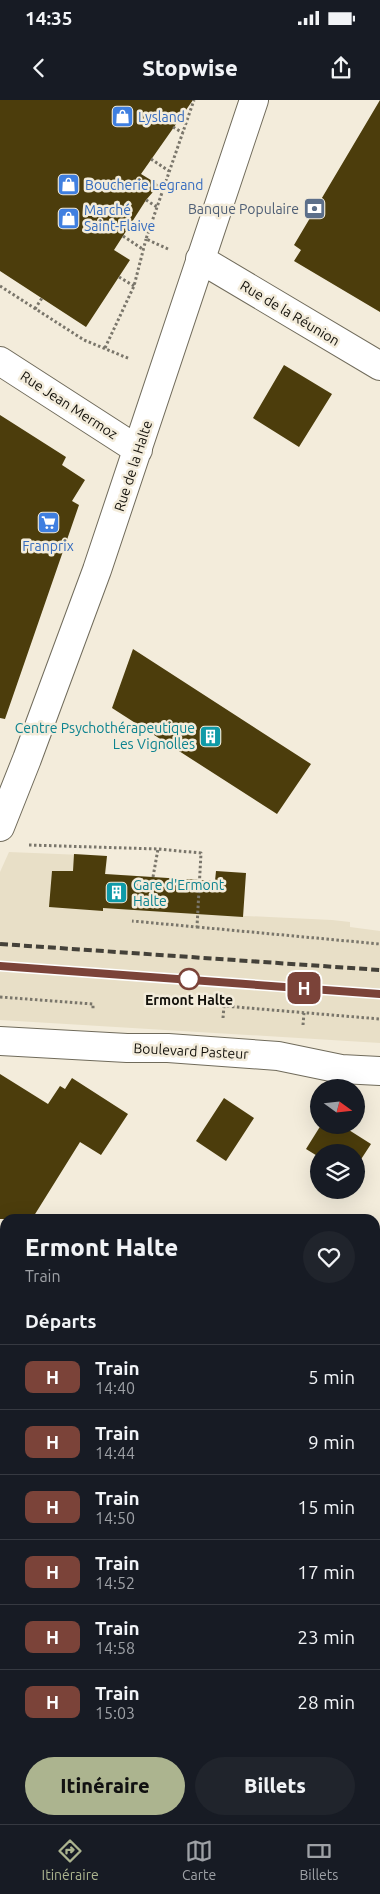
<!DOCTYPE html>
<html lang="fr">
<head>
<meta charset="utf-8">
<style>
  body { margin:0; font-family:Ubuntu,sans-serif; background:#20242c; color:#f1f3f6; height:100vh; display:flex; flex-direction:column; font-size:19px; white-space:nowrap }
  * { box-sizing:border-box; margin:0 }
  p { font-size:16px; color:#9ea1a6 }
  .icon { flex:none; width:28px; height:28px; fill:none; stroke:currentColor; stroke-width:2; stroke-linecap:round; stroke-linejoin:round }
  .map { position:relative; flex:1; overflow:hidden }
  .details { position:absolute; left:0px; top:1114px; width:380px; height:611px; display:flex; flex-direction:column; background:#171b24; border-radius:15px 15px 0 0; box-shadow:0 5px 20px #0002 }
  .details>* { flex:none }
  .badge { padding:0 10px; border-radius:8px; font-size:18px; line-height:32px }
  .needle { width:32px; rotate:105deg }
  .controls { position:absolute; left:310px; top:979px; display:grid; gap:10px }
  .controls a { display:grid; place-items:center; width:55px; height:55px; border-radius:50%; background:#171b24; box-shadow:0 5px 20px #0002; font-size:25px }
  .map>.badge { position:absolute; translate:-50% -50%; box-shadow:0 0 0 2px #fff }
  h2 { padding:0 25px; font-size:19px; line-height:45px }
  .round { display:grid; place-items:center; flex:none; width:52px; height:52px; border-radius:26px; background:#20242c }
  .head { display:flex; align-items:center; justify-content:space-between; height:85px; padding:0 25px }
  h1 { font-size:24px; font-weight:800; line-height:38px }
  .action { display:flex; gap:10px; margin-top:auto; padding:10px 25px }
  .action a { flex:1; height:58px; border-radius:30px; background:#acb48f; color:#111; font-size:20px; font-weight:800; line-height:58px; text-align:center }
  .action a+a { background:#20242c; color:#f1f3f6 }
  ul { padding:0; list-style:none }
  li { display:flex; align-items:center; gap:15px; height:65px; padding:0 25px; border-top:1px solid #363941 }
  li div { flex:1 }
  li b { display:block; font-size:19px }
  li em { font-style:normal }
  li .badge { min-width:55px; font-weight:700; text-align:center }
  .status { display:flex; justify-content:space-between; align-items:center; height:35px; padding:0 25px; background:#171b24; direction:ltr }
  .status svg { height:14px; fill:currentColor }
  header { display:flex; justify-content:space-between; align-items:center; height:65px; padding:0 25px; background:#171b24; font-size:22px; font-weight:800 }
  .tab-bar { display:flex; justify-content:space-around; align-items:center; height:70px; border-top:1px solid #363941; background:#171b24; font-size:14px; color:#9ea1a6 }
  .tab-bar a { display:grid; justify-items:center; gap:2px }
  .tab-bar .on { color:#acb48f }
  .map>svg:first-child { display:block }
  .built { fill:#e8dfc7 }
  .building { fill:#4c3d0c }
  .lines { fill:none; stroke-linecap:round; stroke-linejoin:round }
  .street-casing { stroke:#706b5b; stroke-width:30 }
  .path { stroke:#7a766b; stroke-width:3; stroke-dasharray:2.5 2.5; stroke-linecap:butt }
  .street { stroke:#fff; stroke-width:28 }
  .rail { stroke:#444139; stroke-width:4; stroke-dasharray:8 4; stroke-linecap:butt }
  .line-casing { stroke:#fff; stroke-width:11 }
  .line { stroke:#7b4339; stroke-width:8 }
  .stop-dot { fill:#fff; stroke:#7b4339; stroke-width:2.5 }
  .labels { text-anchor:middle; dominant-baseline:central; stroke-width:5; stroke-linejoin:round; paint-order:stroke }
  .shop-label { font-size:14px; fill:#366cbe; stroke:#f3ecdb; text-anchor:start }
  .service-label { font-size:14px; fill:#4e5e75; stroke:#f3ecdb; text-anchor:end }
  .street-label { font-size:14px; fill:#13110b; stroke:#f3ecdb }
  .culture-label { font-size:14px; fill:#0d838f; stroke:#f3ecdb; text-anchor:end }
  .stop-label { font-size:14px; font-weight:bold; fill:#13110b; stroke:#f3ecdb }
</style>
</head>
<body>
<div class="status"><b>14:35</b><svg viewBox="0 0 49 12"><path d="M0 12V9h3v3zM5 12V6h3v6zM10 12V3h3v9zM15 12V0h3v12zM26 1h20v11H26zM47 4h2v5h-2z"/></svg></div>
<header><svg class="icon" aria-label="back" viewBox="0 0 24 24"><path d="M15 5l-7 7 7 7"/></svg>Stopwise<svg class="icon" aria-label="share" viewBox="0 0 24 24"><path d="M12 15V3M7 8l5-5 5 5M5 13v7h14v-7"/></svg></header>
<div class="map">
<svg width="380" height="1724" viewBox="0 0 380 1724">
  <rect width="100%" height="100%" fill="#f3ecdb"/>
  <path class="built" d="M9,752L107,756L106,774L185,779L183,813L332,820L350,822V827L380,831V943L0,920V772Z"/>
  <path class="building" d="M0,0H193L141,74L159,85L146,100L114,150L130,160L86,227L0,171Z
    M380,0V212L294,161L301,150L294,145Z
    M284,265L332,294L299,347L253,318Z
    M0,315L66,357L62,365L85,380L72,401L79,405L5,619L0,618Z
    M133,549L311,664L277,714L112,608Z
    M74,754L107,756L105,774L215,781L216,771L246,773L243,817L103,808V811L49,807L52,771H73Z
    M0,974L48,1004L60,986L65,989L72,978L128,1014L101,1055L80,1042L32,1119H0Z
    M224,998L254,1018L226,1061L196,1041Z
    M321,1025H341L371,1044L356,1067V1052H319V1057L306,1049Z"/>
  <g class="lines">
    <defs>
      <path id="street" d="M200,159L380,266
        M0,261L138,350
        M0,727L27,659L97,470L254,0
        M0,941L127,948H168L278,956L341,969L380,971
        M0,1389L5,1392
        M0,1607L5,1610
        M178,1720L184,1724"/>
    </defs>
    <use href="#street" class="street-casing"/>
    <path class="path" d="M173,27L183,33
      M151,59L169,71
      M146,100L157,107
      M123,136L144,150
      M168,149L146,139L194,0
      M119,177L134,186
      M0,186L84,240L130,259
      M35,209L42,198
      M105,248L134,186L146,139
      M29,745L158,749L201,753L197,827L132,821
      M153,777L158,749
      M197,827L380,844
      M0,897L93,904V910
      M223,918L224,906L380,919
      M303,925L304,913"/>
    <use href="#street" class="street"/>
    <path class="rail" d="M0,844L380,870
      M0,866L380,894"/>
  </g>
  <g class="lines">
    <defs>
      <path id="line" d="M0,866L380,894"/>
    </defs>
    <use href="#line" class="line-casing"/>
    <use href="#line" class="line"/>
  </g>
  <defs>
    <symbol id="shop-square" viewBox="-11 -11 22 22"><rect x="-9" y="-9" width="18" height="18" rx="4" fill="#3f7fe0" stroke="#f3ecdb"/><path d="M-5-2.5h2.3a2.7 3.5 0 0 1 5.4 0H5L5.5 6h-11ZM-1.5-2.5h3a1.5 2.3 0 0 0-3 0Z" fill="#fff"/></symbol>
    <symbol id="bank-square" viewBox="-11 -11 22 22"><rect x="-9" y="-9" width="18" height="18" rx="4" fill="#5c6f8a" stroke="#f3ecdb"/><path d="M-6-4H6V4H-6ZM0-2.3a2.3 2.3 0 1 0 0 4.6a2.3 2.3 0 1 0 0-4.6Z" fill="#fff"/></symbol>
    <symbol id="supermarket-square" viewBox="-11 -11 22 22"><rect x="-9" y="-9" width="18" height="18" rx="4" fill="#3f7fe0" stroke="#f3ecdb"/><path d="M-6-5.5h2.5l.6 2H6L4.5 2H-2.5L-4.4-4H-6ZM-1.5 3.2a1.3 1.3 0 1 0 .1 0ZM3 3.2a1.3 1.3 0 1 0 .1 0Z" fill="#fff"/></symbol>
    <symbol id="building-square" viewBox="-11 -11 22 22"><rect x="-9" y="-9" width="18" height="18" rx="4" fill="#0f9aa8" stroke="#f3ecdb"/><path d="M-4-6H4V6H1V3H-1V6H-4ZM-2.5-4.3h1.7v1.8h-1.7ZM.8-4.3h1.7v1.8H.8ZM-2.5-1h1.7V.8h-1.7ZM.8-1h1.7V.8H.8Z" fill="#fff"/></symbol>
  </defs>
  <g fill-rule="evenodd">
    <use href="#shop-square" x="110" y="4" width="25" height="25"/>
    <use href="#shop-square" x="56" y="72" width="25" height="25"/>
    <use href="#bank-square" x="302" y="96" width="25" height="25"/>
    <use href="#shop-square" x="56" y="106" width="25" height="25"/>
    <use href="#supermarket-square" x="36" y="410" width="25" height="25"/>
    <use href="#building-square" x="198" y="624" width="25" height="25"/>
    <use href="#building-square" x="104" y="780" width="25" height="25"/>
  </g>
  <circle class="stop-dot" cx="189" cy="879" r="10"/>
  <g class="labels">
    <g class="shop-label">
      <text x="138" y="17">Lysland</text>
      <text x="85" y="85">Boucherie Legrand</text>
      <text x="84" y="110">Marché<tspan x="84" dy="16">Saint-Flaive</tspan></text>
      <text x="48" y="446" text-anchor="middle">Franprix</text>
    </g>
    <g class="service-label">
      <text x="299" y="109">Banque Populaire</text>
    </g>
    <g class="street-label">
      <text transform="translate(290 213) rotate(31)">Rue de la Réunion</text>
      <text transform="translate(69 305) rotate(33)">Rue Jean Mermoz</text>
      <text transform="translate(133 366) rotate(-72)">Rue de la Halte</text>
      <text transform="translate(191 951) rotate(3)">Boulevard Pasteur</text>
    </g>
    <g class="culture-label">
      <text x="195" y="628">Centre Psychothérapeutique<tspan x="195" dy="16">Les Vignolles</tspan></text>
      <text x="133" y="785" text-anchor="start">Gare d'Ermont<tspan x="133" dy="16">Halte</tspan></text>
    </g>
    <g class="stop-label">
      <text x="189" y="900">Ermont Halte</text>
    </g>
  </g>
</svg>
<div class="controls">
<a><svg class="needle" viewBox="-14 -14 28 28"><path d="M0-13l5 13h-10z" fill="#e53935"/><path d="M0 13l5-13h-10z" fill="#9ea1a6"/></svg></a>
<a><svg class="icon" aria-label="layers" viewBox="0 0 24 24"><path d="M12 4l9 5-9 5-9-5zM3 14l9 5 9-5"/></svg></a>
</div>
<b class="badge" style="left:304px;top:888px;background:#7b4339;color:#fff">H</b>
<section class="details">
<div class="head"><div><h1>Ermont Halte</h1><p>Train</p></div><a class="round"><svg class="icon" aria-label="heart" viewBox="0 0 24 24"><path d="M12 20l-8-8c-3-5 5-10 8-4 3-6 11-1 8 4z"/></svg></a></div>
<h2>Départs</h2>
<ul>
<li><span class="badge" style="background:#7b4339;color:#fff">H</span><div><b>Train</b><p>14:40</p></div><em>5 min</em></li>
<li><span class="badge" style="background:#7b4339;color:#fff">H</span><div><b>Train</b><p>14:44</p></div><em>9 min</em></li>
<li><span class="badge" style="background:#7b4339;color:#fff">H</span><div><b>Train</b><p>14:50</p></div><em>15 min</em></li>
<li><span class="badge" style="background:#7b4339;color:#fff">H</span><div><b>Train</b><p>14:52</p></div><em>17 min</em></li>
<li><span class="badge" style="background:#7b4339;color:#fff">H</span><div><b>Train</b><p>14:58</p></div><em>23 min</em></li>
<li><span class="badge" style="background:#7b4339;color:#fff">H</span><div><b>Train</b><p>15:03</p></div><em>28 min</em></li>
</ul>
<div class="action"><a>Itinéraire</a><a>Billets</a></div>
</section>
</div>
<nav class="tab-bar">
<a class="on"><svg class="icon" aria-label="directions" viewBox="0 0 24 24"><path d="M12 3l9 9-9 9-9-9zM9 14v-3h6M13 9l2 2-2 2"/></svg>Itinéraire</a>
<a><svg class="icon" aria-label="map" viewBox="0 0 24 24"><path d="M3 6l6-2 6 2 6-2v14l-6 2-6-2-6 2zM9 4v14M15 6v14"/></svg>Carte</a>
<a><svg class="icon" aria-label="tickets" viewBox="0 0 24 24"><path d="M3 7h18v10H3zM15 7v10"/></svg>Billets</a>
</nav>
</body>
</html>
